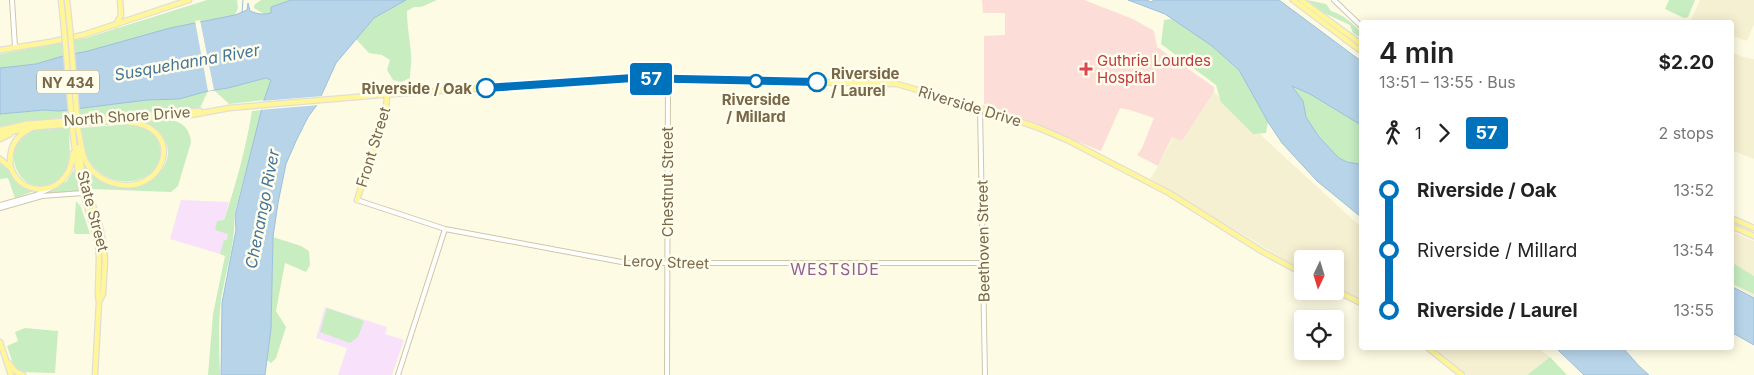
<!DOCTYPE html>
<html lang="en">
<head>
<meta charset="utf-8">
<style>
  body { margin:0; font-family:Inter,sans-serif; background:#f2f2f2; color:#222; height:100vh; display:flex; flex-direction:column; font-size:19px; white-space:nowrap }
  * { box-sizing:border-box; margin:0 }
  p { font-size:16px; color:#767676 }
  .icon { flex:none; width:28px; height:28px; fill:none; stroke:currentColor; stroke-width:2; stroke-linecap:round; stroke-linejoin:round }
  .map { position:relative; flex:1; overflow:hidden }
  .details { position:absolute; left:1359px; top:20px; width:375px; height:330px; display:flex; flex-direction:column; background:#fff; border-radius:5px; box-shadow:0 2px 12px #0003 }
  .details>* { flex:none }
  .badge { padding:0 10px; border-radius:4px; font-size:18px; line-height:32px }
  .needle { width:32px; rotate:184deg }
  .fabs { position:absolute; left:1294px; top:250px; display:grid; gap:10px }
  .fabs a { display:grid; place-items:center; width:50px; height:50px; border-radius:5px; background:#fff; box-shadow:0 2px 12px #0003; font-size:25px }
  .map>.badge { position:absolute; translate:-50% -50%; box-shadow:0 0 0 2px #fff }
  .legs { display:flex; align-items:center; gap:8px; height:55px; padding:0 20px; font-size:16px }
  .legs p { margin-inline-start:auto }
  .headline { display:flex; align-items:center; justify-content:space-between; height:85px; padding:0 20px }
  h1 { font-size:28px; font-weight:600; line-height:38px }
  ul { padding:0 20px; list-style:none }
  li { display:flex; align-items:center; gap:18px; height:60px; font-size:19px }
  li i { display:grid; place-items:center; width:8px; height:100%; margin:0 6px; background:currentColor }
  li i::after { content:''; width:12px; height:12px; margin:-6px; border:4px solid; border-radius:50%; background:#fff }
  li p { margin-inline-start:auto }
  li:first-child i { background:linear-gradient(#0000 50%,currentColor 0) }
  li:last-child i { background:linear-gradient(currentColor 50%,#0000 0) }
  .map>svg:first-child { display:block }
  .residential { fill:#f6f0d2 }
  .education { fill:#f8e1fa }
  .medical { fill:#fcddd7 }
  .green { fill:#c7edc1 }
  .water { fill:#b7d4e9; stroke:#9cc0dc }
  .pier { fill:#fefbe4 }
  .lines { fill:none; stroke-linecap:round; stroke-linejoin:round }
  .stream { stroke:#9cc0dc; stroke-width:1 }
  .minor-casing { stroke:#d0c6a9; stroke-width:6 }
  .major-casing { stroke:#e2ded7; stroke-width:7 }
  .minor { stroke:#fff; stroke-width:4 }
  .major { stroke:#fff69a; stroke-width:4.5 }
  .major-bridge-casing { stroke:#e2ded7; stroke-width:7; stroke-linecap:butt }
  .major-bridge { stroke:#fff69a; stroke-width:4.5 }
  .line-1-casing { stroke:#fff; stroke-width:11 }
  .line-1 { stroke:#0072bc; stroke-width:8 }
  .health-dot { fill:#e0444e; stroke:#fffdec; stroke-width:2 }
  .stop-1-dot { fill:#fff; stroke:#0072bc; stroke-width:2.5 }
  .labels { text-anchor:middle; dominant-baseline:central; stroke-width:5; stroke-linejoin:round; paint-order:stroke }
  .shield { fill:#fffdec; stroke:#a19478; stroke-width:1 }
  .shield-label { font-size:14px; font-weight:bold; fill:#796747 }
  .health-label { font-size:15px; fill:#be3a42; stroke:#fffdec; text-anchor:start }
  .stop-label { font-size:15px; font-weight:bold; fill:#796747; stroke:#fffdec; text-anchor:start }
  .street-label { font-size:15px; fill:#796747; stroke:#fffdec }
  .water-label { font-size:16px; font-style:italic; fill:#44759d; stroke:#fffdec }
  .neighbourhood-label { font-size:16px; letter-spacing:1px; fill:#935e96; stroke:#fffdec }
</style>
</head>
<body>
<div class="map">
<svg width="1754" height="375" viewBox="0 0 1754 375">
  <rect width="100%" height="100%" fill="#fefbe4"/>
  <path class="residential" d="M1700,0H1754V24L1747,41L1731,35V22H1690Z
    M1731,52L1743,57L1754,59V159L1731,150Z
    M1214,92L1361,227V302L1335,288V259H1302V270L1150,179L1158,166L1173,137L1182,141Z
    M1731,231L1754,241V297L1731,284Z
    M1434,348H1538L1550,357L1527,375H1467Z"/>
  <path class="education" d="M181,200L229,202L222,226L232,229L227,256L170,239Z
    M325,307L387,327L385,334L404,340L392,375H338L347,348L316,338Z"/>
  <path class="medical" d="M982,0H1084L1133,19L1154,31L1157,47L1214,87V92L1182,141L1172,137L1158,166L1137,155L1142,148L1154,118L1130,110L1120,108L1101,151L984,104V36L1005,35V13H983Z"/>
  <path class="green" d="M207,0H237L238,8L235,15L170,28L88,51L63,56L36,64L0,68V54L86,38Z
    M261,0H291L271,7V13L264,14L254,8V5Z
    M406,0H437L421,7H414L407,11C407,26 410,40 411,54C412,62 410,70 410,78L401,82L393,80L387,70L390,60L382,55L369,53L356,39L374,18Z
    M1307,0L1326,4L1331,11C1344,15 1352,23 1361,32V38L1353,33L1350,25L1324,13Z
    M1669,0H1695L1688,17L1684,18L1665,9Z
    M1172,19L1212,46L1239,70L1268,122L1266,133L1253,134L1221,102L1216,85L1161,44L1164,20Z
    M267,78H269L271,80L264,100L229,104L214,90L228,88Z
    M1292,85L1310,94L1361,125V167L1359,164L1347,162L1339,158L1319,137L1306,117L1303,101Z
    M208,91L200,108L81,116L18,123L0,128V114L44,110L59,111L147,100L179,99Z
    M262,110L234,215C236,244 225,272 221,300C218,325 219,351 220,375H208L213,314L225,256L220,254L224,240H227L228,234L215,230L217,221L224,220C236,184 246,148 252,111Z
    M169,120C182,121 190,129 191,142L178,186L171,192L92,189L90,188L85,174L82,161L84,160C109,215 192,175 161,134C156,127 147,126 142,121Z
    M129,124C147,127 163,136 160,156C160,162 156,169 151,173C131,189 100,181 88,159C83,149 82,139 81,128Z
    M69,126C69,141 72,158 65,172C62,178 57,181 51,184C16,197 0,145 28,131C35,129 45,129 50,129C56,129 62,127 69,126Z
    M0,161L7,166L20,185L34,191L15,198L8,178L0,179Z
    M74,169L80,191L44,194L67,181Z
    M76,201L81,207L90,234H75L74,232Z
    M273,237L301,246L309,251L310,265L306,272L285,263L276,311L286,327L276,358L271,363L267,360L271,329Z
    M1731,262L1754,276V294L1731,283Z
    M327,308L364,321L358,337L350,343L320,332Z
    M25,328L58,331L55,373L20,372L14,367L7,346L18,341L15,332Z
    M1550,357L1567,375H1527Z"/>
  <path class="water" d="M291,0H406L374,18L336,63L317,105L308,117L296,141L286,164L278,203L273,237L271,329L265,375H221L222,303L236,230L235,215L264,100L271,80L266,78L228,88L208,91L179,99L147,100L59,111L44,110L0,114V68L36,64L63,56L88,51L170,28L235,15L247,10L248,3L250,11C258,14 262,15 271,13V7Z
    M1128,0H1147L1151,2L1154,0H1279L1361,61V125L1310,94L1292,86L1303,101L1306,117L1319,137L1339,158L1347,162L1359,164L1361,167V217L1317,181L1282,143L1268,122L1239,70L1212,46L1165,14Z
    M1731,286L1754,298V345L1731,332Z
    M1556,348H1623L1639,366L1649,375H1584Z"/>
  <path class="pier" d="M200,20L214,90L208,91L195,21Z
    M323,96L319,105L259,110L262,101Z"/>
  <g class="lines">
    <path class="stream" d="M242,12L243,0"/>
    <defs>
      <path id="minor" d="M12,0L15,47
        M1334,0L1361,26
        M980,108L985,375
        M357,200L445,229L627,263H983
        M0,205L36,195L49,189
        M0,208L42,196L83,193
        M398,375L445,229
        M667,375L668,79"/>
      <path id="major" d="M61,0L64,29
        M67,0L70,29
        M1293,0L1361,51
        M1301,0L1361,44
        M116,25L121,15L120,0
        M0,50L50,42L83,35L189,0
        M30,129C20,134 13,141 11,152C2,195 69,207 73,153
        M78,129C81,140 81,152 86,162C92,172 102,180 113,183C164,199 189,126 127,122
        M0,130L26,124L64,121L200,111
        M0,134L36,127L191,115L229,108L380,95L633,78L897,84L980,108L1039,128L1067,140L1169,193L1263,252L1302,273
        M73,135L79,179L98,244L99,258L98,296L99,302L95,375
        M0,139L10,134
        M79,147L82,174L99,223L104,246L105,261L103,294L99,302
        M0,159L11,168
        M357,200L386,110L387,95
        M1731,218L1754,228
        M1731,226L1754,236
        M1335,290L1361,303
        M0,342L11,375
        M1428,348L1462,375
        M9,363L15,371L23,375"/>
    </defs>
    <use href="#minor" class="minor-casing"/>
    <use href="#major" class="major-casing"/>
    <use href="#minor" class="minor"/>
    <use href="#major" class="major"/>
    <defs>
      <path id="major-bridge" d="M64,29L73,135
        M70,29L78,129"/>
    </defs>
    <use href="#major-bridge" class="major-bridge-casing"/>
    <use href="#major-bridge" class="major-bridge"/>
  </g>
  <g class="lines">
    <defs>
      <path id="line-1" d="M486,88L633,78L817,82"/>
    </defs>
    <use href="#line-1" class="line-1-casing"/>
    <use href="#line-1" class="line-1"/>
  </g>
  <path class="health-dot" d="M1083.5 61.5h5v5h5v5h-5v5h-5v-5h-5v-5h5z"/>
  <g class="stop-1-dot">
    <circle cx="756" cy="81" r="6"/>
    <circle cx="817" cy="82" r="9"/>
    <circle cx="486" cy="88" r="9"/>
  </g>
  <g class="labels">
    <rect class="shield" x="37" y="70.5" width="62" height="23" rx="4"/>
    <g class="shield-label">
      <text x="68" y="82">NY 434</text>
    </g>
    <g class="health-label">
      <text x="1097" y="60">Guthrie Lourdes<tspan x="1097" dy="17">Hospital</tspan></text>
    </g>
    <g class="stop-label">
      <text x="831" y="73">Riverside<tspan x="831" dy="17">/ Laurel</tspan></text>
      <text x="472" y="88" text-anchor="end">Riverside / Oak</text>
      <text x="756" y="99" text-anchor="middle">Riverside<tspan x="756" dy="17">/ Millard</tspan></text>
    </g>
    <g class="street-label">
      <text transform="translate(970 106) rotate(17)">Riverside Drive</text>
      <text transform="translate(127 116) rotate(-4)">North Shore Drive</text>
      <text transform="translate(373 147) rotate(-73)">Front Street</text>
      <text transform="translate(667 182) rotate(-90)">Chestnut Street</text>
      <text transform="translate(93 211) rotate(75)">State Street</text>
      <text transform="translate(983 241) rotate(-91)">Beethoven Street</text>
      <text transform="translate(666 262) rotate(2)">Leroy Street</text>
    </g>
    <g class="water-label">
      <text transform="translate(187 62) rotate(-10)">Susquehanna River</text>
      <text transform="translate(262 209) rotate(-79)">Chenango River</text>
    </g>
    <g class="neighbourhood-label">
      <text x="835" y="269">WESTSIDE</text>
    </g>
  </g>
</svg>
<div class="fabs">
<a><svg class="needle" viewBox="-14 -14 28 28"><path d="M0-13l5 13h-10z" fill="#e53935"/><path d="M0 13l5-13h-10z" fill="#767676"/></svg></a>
<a><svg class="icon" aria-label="locate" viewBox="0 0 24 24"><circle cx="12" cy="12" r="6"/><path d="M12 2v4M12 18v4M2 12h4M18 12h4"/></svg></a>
</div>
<b class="badge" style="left:651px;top:79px;background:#0072bc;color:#fff">57</b>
<section class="details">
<div class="headline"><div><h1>4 min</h1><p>13:51 – 13:55 · Bus</p></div><b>$2.20</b></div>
<div class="legs"><svg class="icon" aria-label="walk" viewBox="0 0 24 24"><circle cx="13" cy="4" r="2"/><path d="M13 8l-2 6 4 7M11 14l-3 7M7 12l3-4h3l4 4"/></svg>1<svg class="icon" aria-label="forward" viewBox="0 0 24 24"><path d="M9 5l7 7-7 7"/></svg><b class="badge" style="background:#0072bc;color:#fff">57</b><p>2 stops</p></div>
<ul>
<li><i style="color:#0072bc"></i><b>Riverside / Oak</b><p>13:52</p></li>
<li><i style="color:#0072bc"></i><span>Riverside / Millard</span><p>13:54</p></li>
<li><i style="color:#0072bc"></i><b>Riverside / Laurel</b><p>13:55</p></li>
</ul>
</section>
</div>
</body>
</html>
